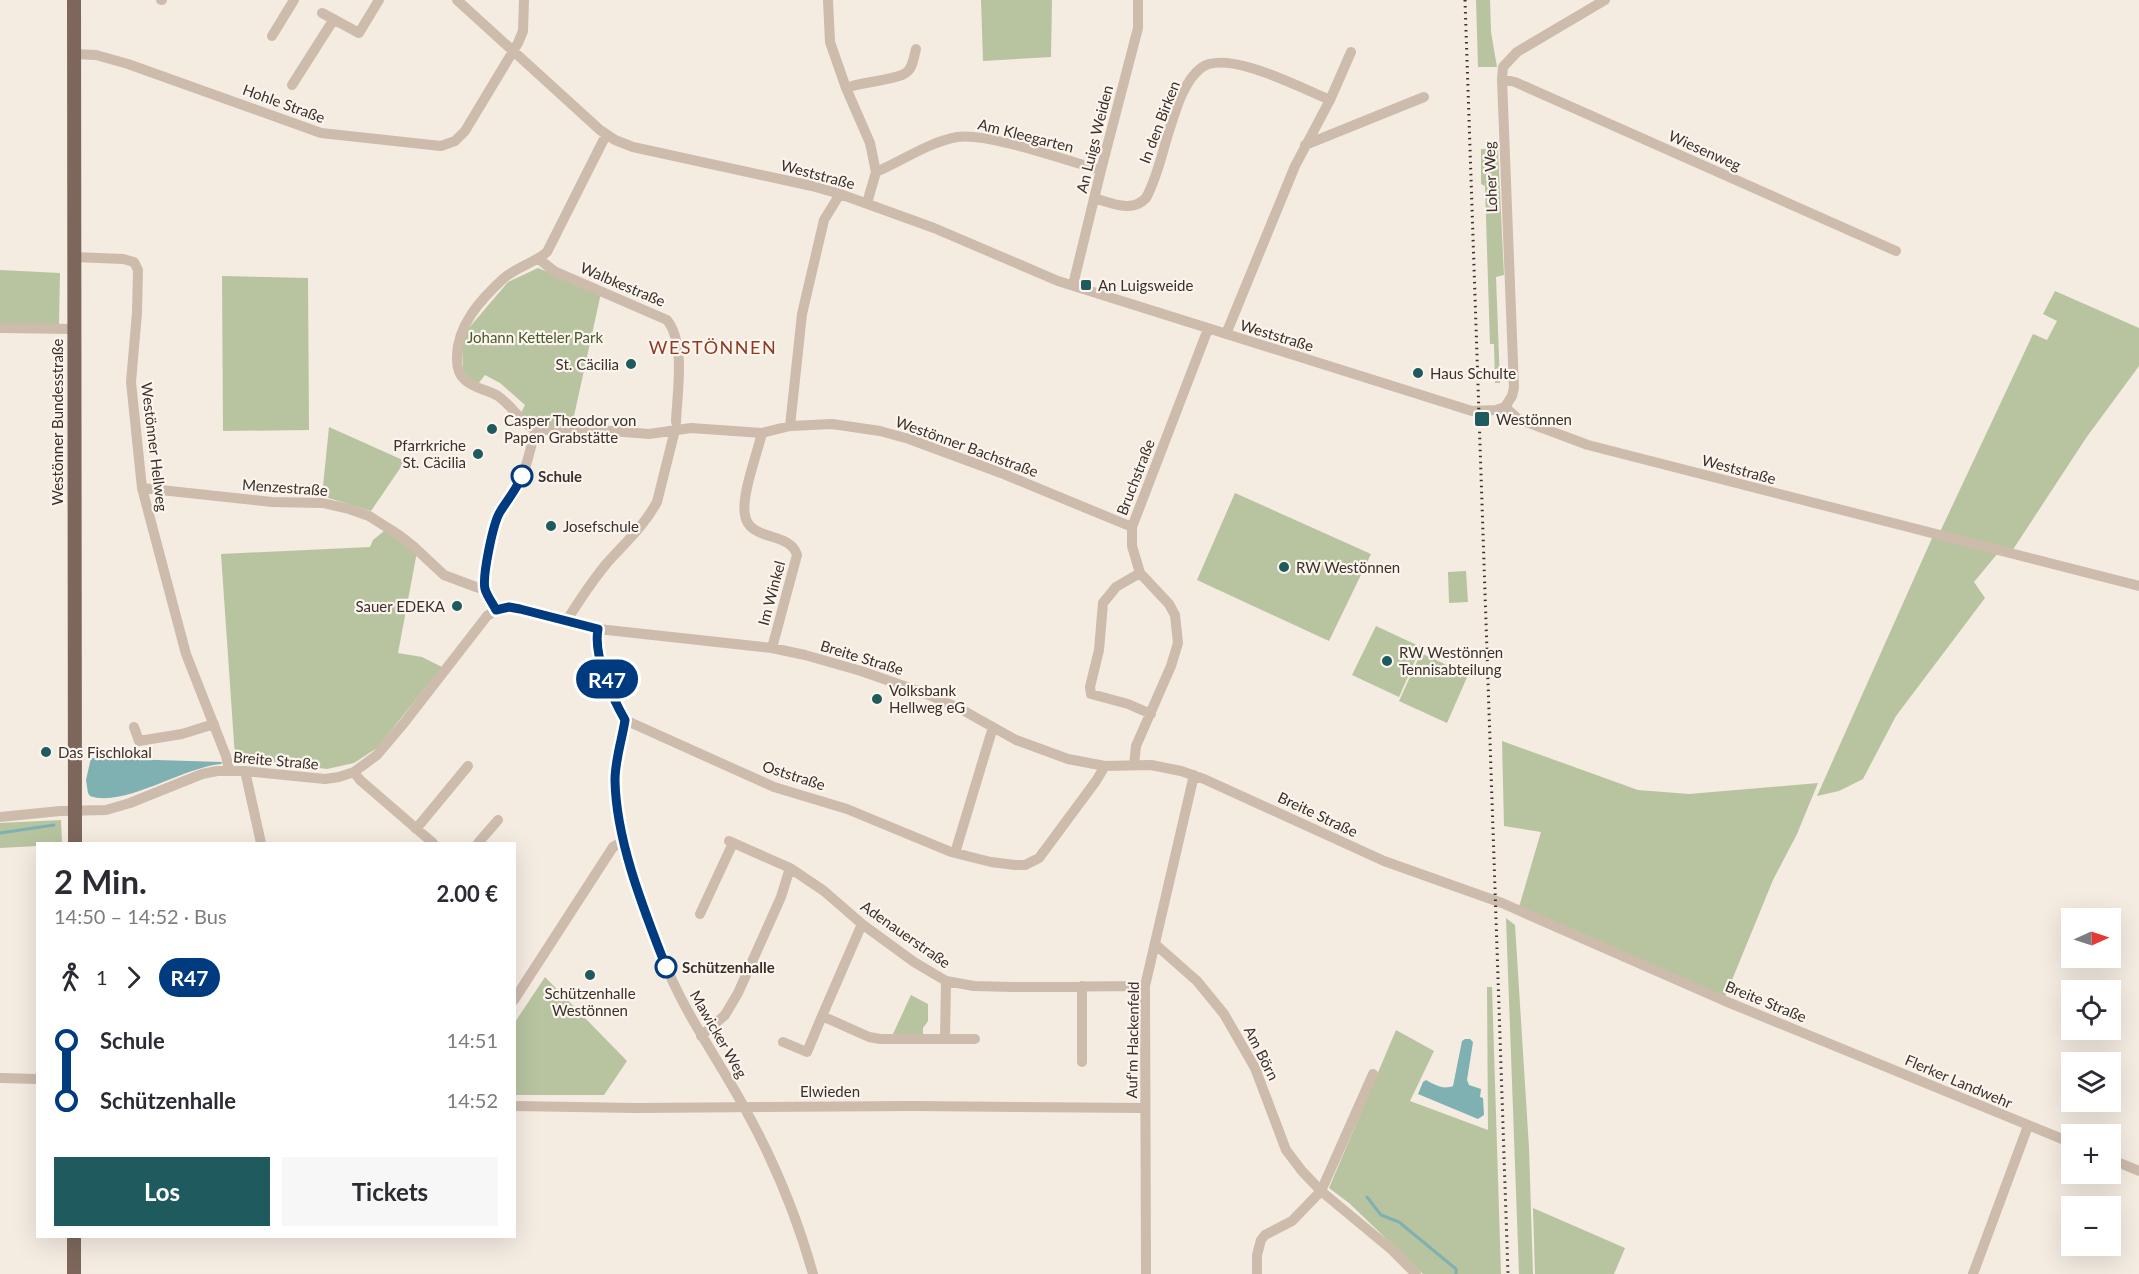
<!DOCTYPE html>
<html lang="de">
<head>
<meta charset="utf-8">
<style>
  body { margin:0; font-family:Lato,sans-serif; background:#f7f7f7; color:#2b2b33; height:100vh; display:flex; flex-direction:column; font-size:22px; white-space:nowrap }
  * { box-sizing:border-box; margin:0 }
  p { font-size:20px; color:#7c7c81 }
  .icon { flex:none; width:33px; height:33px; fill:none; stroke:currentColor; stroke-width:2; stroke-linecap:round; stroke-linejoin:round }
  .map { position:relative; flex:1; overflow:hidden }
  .details { position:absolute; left:36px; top:842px; width:480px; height:396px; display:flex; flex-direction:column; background:#fff; border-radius:0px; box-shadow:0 6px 24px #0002 }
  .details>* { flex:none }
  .badge { padding:0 12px; border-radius:20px; font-size:21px; line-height:39px }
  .needle { width:39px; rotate:87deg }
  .fabs { position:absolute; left:2061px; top:908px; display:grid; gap:12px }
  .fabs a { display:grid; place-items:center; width:60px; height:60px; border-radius:0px; background:#fff; box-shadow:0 6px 24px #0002; font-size:30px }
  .map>.badge { position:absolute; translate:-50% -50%; box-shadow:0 0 0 3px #fff }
  .legs { display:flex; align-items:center; gap:9px; height:66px; padding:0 18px; font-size:20px }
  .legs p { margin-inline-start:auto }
  .headline { display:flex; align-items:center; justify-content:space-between; height:102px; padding:0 18px }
  h1 { font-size:33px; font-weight:700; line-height:45px }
  .action { display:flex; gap:12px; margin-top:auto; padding:12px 18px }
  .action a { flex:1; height:69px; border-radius:0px; background:#1f5a5e; color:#fff; font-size:24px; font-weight:700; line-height:69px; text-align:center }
  .action a+a { background:#f7f7f7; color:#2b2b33 }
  ul { padding:0 18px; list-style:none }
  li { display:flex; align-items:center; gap:21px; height:60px; font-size:22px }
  li i { display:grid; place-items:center; width:9px; height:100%; margin:0 8px; background:currentColor }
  li i::after { content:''; width:15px; height:15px; margin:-8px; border:4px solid; border-radius:50%; background:#fff }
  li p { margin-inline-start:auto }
  li:first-child i { background:linear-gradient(#0000 50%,currentColor 0) }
  li:last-child i { background:linear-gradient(currentColor 50%,#0000 0) }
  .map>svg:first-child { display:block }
  .green { fill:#b8c4a0 }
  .water { fill:#7fb0b2 }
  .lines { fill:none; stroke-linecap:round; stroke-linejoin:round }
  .stream { stroke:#7fb0b2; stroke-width:3 }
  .minor { stroke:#cdbbac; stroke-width:10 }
  .major { stroke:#7d675c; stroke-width:14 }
  .rail { stroke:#3b302b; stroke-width:3; stroke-dasharray:1.5 4.5; stroke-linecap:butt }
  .line-1-casing { stroke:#fff; stroke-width:14 }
  .line-1 { stroke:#003b80; stroke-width:9 }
  .poi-dot { fill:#1f5a5e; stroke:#fbf5ee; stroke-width:2 }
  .stop-1-dot { fill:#fff; stroke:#003b80; stroke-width:3 }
  .labels { text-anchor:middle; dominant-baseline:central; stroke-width:4.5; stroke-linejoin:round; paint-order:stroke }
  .street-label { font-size:15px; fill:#3b302b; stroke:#fbf5ee }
  .poi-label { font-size:15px; fill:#3b302b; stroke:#fbf5ee; text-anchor:start }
  .park-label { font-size:15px; fill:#4a5a2e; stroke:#fbf5ee }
  .stop-label { font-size:15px; font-weight:bold; fill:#3b302b; stroke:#fbf5ee; text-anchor:start }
  .quarter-label { font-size:18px; letter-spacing:1.5px; fill:#8c3b22; stroke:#fbf5ee }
</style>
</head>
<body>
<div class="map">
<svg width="2139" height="1274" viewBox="0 0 2139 1274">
  <rect width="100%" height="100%" fill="#f4ebe1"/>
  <path class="green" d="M981,0H1052L1051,57L983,61Z
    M1476,0H1490L1491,32L1497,67H1478Z
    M1481,149L1498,150L1504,275L1496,277L1500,383H1495L1494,344H1490L1485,186L1481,184Z
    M538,268L601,293L572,425L535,427L521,413L525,405L500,383L485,375L478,384L472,381L463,371L462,346L468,329L508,282Z
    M0,270L60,273L59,325L0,326Z
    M222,276L308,278L309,430L223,431Z
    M2055,291L2139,328V366L2086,438L2012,551L1940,532L2033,334L2047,340L2057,321L2043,314Z
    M329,427L405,461L371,511L322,496Z
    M1235,493L1371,554L1329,641L1197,580Z
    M384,531L417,552L398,653L422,657L442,667L377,748L354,763L327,769L235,757L221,554L370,547L373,540Z
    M1933,536L1998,553L1974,582L1985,598L1896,716L1863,779L1839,791L1817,796Z
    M1466,571L1468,602L1449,603L1448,572Z
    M1376,626L1421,647L1399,697L1352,675Z
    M1421,653L1468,675L1447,723L1399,701Z
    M1502,741L1638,790L1689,794L1818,783L1797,834L1773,880L1725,997L1519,907L1541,832L1504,826Z
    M61,820L62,843H38L37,846L0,848V823Z
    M1506,918L1515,925L1529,1148L1533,1274H1519Z
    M545,977L627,1061L604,1095H515V1022Z
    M1487,987H1492L1501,1274H1423L1349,1203L1329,1188L1396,1030L1434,1051L1410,1101L1488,1130Z
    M911,995L928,1004V1021L923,1028V1034H893Z
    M1533,1208L1625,1248L1614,1274H1535Z"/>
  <path class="water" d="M91,758L222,762L221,764C183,767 124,808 90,796L88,793L86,780Z
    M1465,1039H1470L1473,1042L1467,1080L1469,1085L1481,1089L1480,1097L1483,1098L1484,1115L1478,1119L1418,1094L1423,1082L1426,1080C1435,1085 1443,1090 1453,1086L1462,1041Z"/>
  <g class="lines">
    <path class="stream" d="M0,833L54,825
      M1367,1197L1381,1215L1399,1222L1456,1269V1274"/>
    <path class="minor" d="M161,0H162
      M457,0L600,130L615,140L633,147L812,186L840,194L934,228L1058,281L1472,411L1496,410L1505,407
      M828,0L830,42L846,88
      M322,13L359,33L379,0
      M272,36L294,0
      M74,54L96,55L128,64L321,133L441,146L455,141L465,131L518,43L523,31L524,0
      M1502,79L1515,82L1896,251
      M292,85L334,19
      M606,135L547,252C534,263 517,267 504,278C481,299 456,326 457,359C457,366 459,375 465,380C473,388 488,390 498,396C512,406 520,421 535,430H599L649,434L691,428L762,433L790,426L832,424L880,431L909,439L1001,473L1132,527
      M1305,145L1424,97
      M876,172L870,143L846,88C860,82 898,80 907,72C913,67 914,56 916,49
      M1094,198C1112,203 1132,213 1146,198C1158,176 1162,152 1170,128C1176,109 1184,81 1201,68C1226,48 1303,89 1330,100
      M867,203L876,172C902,161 929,142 957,137C988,132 1067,161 1101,170
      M74,257L123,259L134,262L138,270L137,313L131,382L142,488L186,654L226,756L229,770
      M539,259L554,271L667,320C686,344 677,393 676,422
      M1073,285L1101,170L1138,28V0
      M0,328L74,329
      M1226,334L1295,166L1330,100L1351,52
      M1505,407L1518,419L1588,445L2139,586
      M1505,407L1512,396L1514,388L1502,79L1503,67L1517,52L1605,0
      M790,426L802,314L824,220L840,194
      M762,433C757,454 741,496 745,515C749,542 790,531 797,555L772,648
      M142,488L272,502L323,503L349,509L369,516L399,535L413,546L444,575L476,587L485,589
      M1140,573L1116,587L1103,603L1099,650L1090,687L1091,694L1128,704L1151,714
      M485,589C486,568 489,545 495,524C499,512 509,504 515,493C525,473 530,452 535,430
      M485,589L496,610
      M567,620C579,601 592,581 607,563C625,543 644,526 657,502L675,430
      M598,629C593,652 608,686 618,707C620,711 623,715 624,719C628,729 614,765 615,781C618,841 641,900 662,956C683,1012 716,1055 744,1107C773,1159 797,1217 813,1274
      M625,720L774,787L847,809L951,852L991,862L1015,865H1025L1039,858L1096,781L1105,766
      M134,727L139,741L182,734L214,724
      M1134,765L1136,746L1171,666L1178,643L1175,615L1169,604L1140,573L1132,546V527L1208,329
      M245,771L261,843
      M354,772L360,780L433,843
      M0,817L60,811L106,810L130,803L202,774L217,771H245L325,779L339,777L354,772L377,755L404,723L487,616L496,610L509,607L598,629L772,648L805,655L861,671L924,693L957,707L1016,740L1068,759L1105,766L1151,765L1181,771L1204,779L1384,861L1502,903L1725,1001L2072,1143
      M416,829L468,766
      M729,841L790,868L824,891L862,924L914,962L946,981L974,986L1013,987L1145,986
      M478,843L498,820
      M955,853L993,727
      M700,914L733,843
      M1155,944L1197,981L1224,1014L1255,1068L1286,1150L1302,1171L1321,1191L1392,1250L1416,1274
      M1082,986V1062
      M514,1000L613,847L624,841
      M822,1016L862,924
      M701,1036L725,1015L738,993L781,897L790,868
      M945,1039H975
      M783,1042L807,1052L822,1016L869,1037L880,1039H945L946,981
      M0,1078L38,1079
      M514,1106L636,1108L913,1106L1145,1108
      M2110,1159L2139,1171
      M1146,1274L1145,986L1194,775
      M1257,1274V1255L1261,1240L1265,1235L1292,1221L1321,1191L1373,1074
      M1973,1274L2028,1126"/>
    <path class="major" d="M74,0L75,843
      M74,1274V1236"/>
    <path class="rail" d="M1465,0L1508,1274"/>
  </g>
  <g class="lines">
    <defs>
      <path id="line-1" d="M522,476C516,490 508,499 500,512C493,523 482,577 485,589C487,596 493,604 496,610L509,607L520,609L598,629C593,656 612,697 625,720C622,740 615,760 615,780C616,841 644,910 666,967"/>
    </defs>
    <use href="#line-1" class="line-1-casing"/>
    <use href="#line-1" class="line-1"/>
  </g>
  <g class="poi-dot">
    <rect x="1080" y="279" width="12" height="12" rx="3"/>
    <circle cx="631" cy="364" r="6"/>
    <circle cx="1418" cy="373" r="6"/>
    <rect x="1474" y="411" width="16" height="16" rx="3"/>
    <circle cx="492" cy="429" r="6"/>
    <circle cx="478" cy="454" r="6"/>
    <circle cx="551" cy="526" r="6"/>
    <circle cx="1284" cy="567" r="6"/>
    <circle cx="457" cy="606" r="6"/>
    <circle cx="1387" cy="661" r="6"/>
    <circle cx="877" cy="699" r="6"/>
    <circle cx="46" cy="752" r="6"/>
    <circle cx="590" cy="975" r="6"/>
  </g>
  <g class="stop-1-dot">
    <circle cx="522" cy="476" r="10"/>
    <circle cx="666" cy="967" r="10"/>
  </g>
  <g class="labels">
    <g class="street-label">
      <text transform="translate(284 103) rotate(20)">Hohle Straße</text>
      <text transform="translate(1159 122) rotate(-69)">In den Birken</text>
      <text transform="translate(1026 135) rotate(14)">Am Kleegarten</text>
      <text transform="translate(1094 139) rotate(-76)">An Luigs Weiden</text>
      <text transform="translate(1705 150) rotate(24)">Wiesenweg</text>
      <text transform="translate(818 174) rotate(15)">Weststraße</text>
      <text transform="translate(1490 177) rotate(-92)">Loher Weg</text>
      <text transform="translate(623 284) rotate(23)">Walbkestraße</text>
      <text transform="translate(1277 335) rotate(17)">Weststraße</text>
      <text transform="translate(57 422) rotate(-90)">Westönner Bundesstraße</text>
      <text transform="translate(967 446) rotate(20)">Westönner Bachstraße</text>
      <text transform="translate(155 447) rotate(83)">Westönner Hellweg</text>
      <text transform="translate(1739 469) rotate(15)">Weststraße</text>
      <text transform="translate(1135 477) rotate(-69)">Bruchstraße</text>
      <text transform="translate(285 487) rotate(4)">Menzestraße</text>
      <text transform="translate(771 593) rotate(-75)">Im Winkel</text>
      <text transform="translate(862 657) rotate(17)">Breite Straße</text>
      <text transform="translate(276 760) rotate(5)">Breite Straße</text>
      <text transform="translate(794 775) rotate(18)">Oststraße</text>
      <text transform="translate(1318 814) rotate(25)">Breite Straße</text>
      <text transform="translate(906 934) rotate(35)">Adenauerstraße</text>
      <text transform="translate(1766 1001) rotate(22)">Breite Straße</text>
      <text transform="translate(719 1034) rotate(60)">Mawicker Weg</text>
      <text transform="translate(1132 1040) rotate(-89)">Auf'm Hackenfeld</text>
      <text transform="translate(1262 1053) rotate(63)">Am Börn</text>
      <text transform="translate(1959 1081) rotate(23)">Flerker Landwehr</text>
      <text x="830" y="1091">Elwieden</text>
    </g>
    <g class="poi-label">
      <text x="1098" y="285">An Luigsweide</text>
      <text x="619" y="364" text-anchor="end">St. Cäcilia</text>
      <text x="1430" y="373">Haus Schulte</text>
      <text x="1496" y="419">Westönnen</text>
      <text x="504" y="420">Casper Theodor von<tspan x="504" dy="17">Papen Grabstätte</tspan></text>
      <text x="466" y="445" text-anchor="end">Pfarrkriche<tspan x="466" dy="17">St. Cäcilia</tspan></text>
      <text x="563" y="526">Josefschule</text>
      <text x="1296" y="567">RW Westönnen</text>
      <text x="445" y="606" text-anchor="end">Sauer EDEKA</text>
      <text x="1399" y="652">RW Westönnen<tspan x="1399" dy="17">Tennisabteilung</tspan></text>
      <text x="889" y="690">Volksbank<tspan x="889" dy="17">Hellweg eG</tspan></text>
      <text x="58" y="752">Das Fischlokal</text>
      <text x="590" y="993" text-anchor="middle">Schützenhalle<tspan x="590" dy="17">Westönnen</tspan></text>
    </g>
    <g class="park-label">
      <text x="535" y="337">Johann Ketteler Park</text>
    </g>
    <g class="stop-label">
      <text x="538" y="476">Schule</text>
      <text x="682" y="967">Schützenhalle</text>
    </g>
    <g class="quarter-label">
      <text x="713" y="347">WESTÖNNEN</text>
    </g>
  </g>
</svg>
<div class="fabs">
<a><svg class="needle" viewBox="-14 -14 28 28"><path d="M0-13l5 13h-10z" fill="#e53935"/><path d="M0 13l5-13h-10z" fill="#7c7c81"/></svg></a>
<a><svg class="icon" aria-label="locate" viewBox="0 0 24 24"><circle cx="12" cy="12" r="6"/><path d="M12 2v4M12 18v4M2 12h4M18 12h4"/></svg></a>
<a><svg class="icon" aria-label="layers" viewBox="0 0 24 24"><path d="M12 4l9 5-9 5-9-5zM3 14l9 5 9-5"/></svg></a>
<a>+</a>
<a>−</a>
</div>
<b class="badge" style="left:607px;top:679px;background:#003b80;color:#fff">R47</b>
<section class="details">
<div class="headline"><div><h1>2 Min.</h1><p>14:50 – 14:52 · Bus</p></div><b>2.00 €</b></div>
<div class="legs"><svg class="icon" aria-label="walk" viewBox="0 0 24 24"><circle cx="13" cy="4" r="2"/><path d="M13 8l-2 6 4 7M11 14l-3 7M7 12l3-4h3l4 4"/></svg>1<svg class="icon" aria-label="forward" viewBox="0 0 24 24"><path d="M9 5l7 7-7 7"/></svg><b class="badge" style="background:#003b80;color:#fff">R47</b></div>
<ul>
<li><i style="color:#003b80"></i><b>Schule</b><p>14:51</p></li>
<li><i style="color:#003b80"></i><b>Schützenhalle</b><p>14:52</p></li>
</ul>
<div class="action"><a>Los</a><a>Tickets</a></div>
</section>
</div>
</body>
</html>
